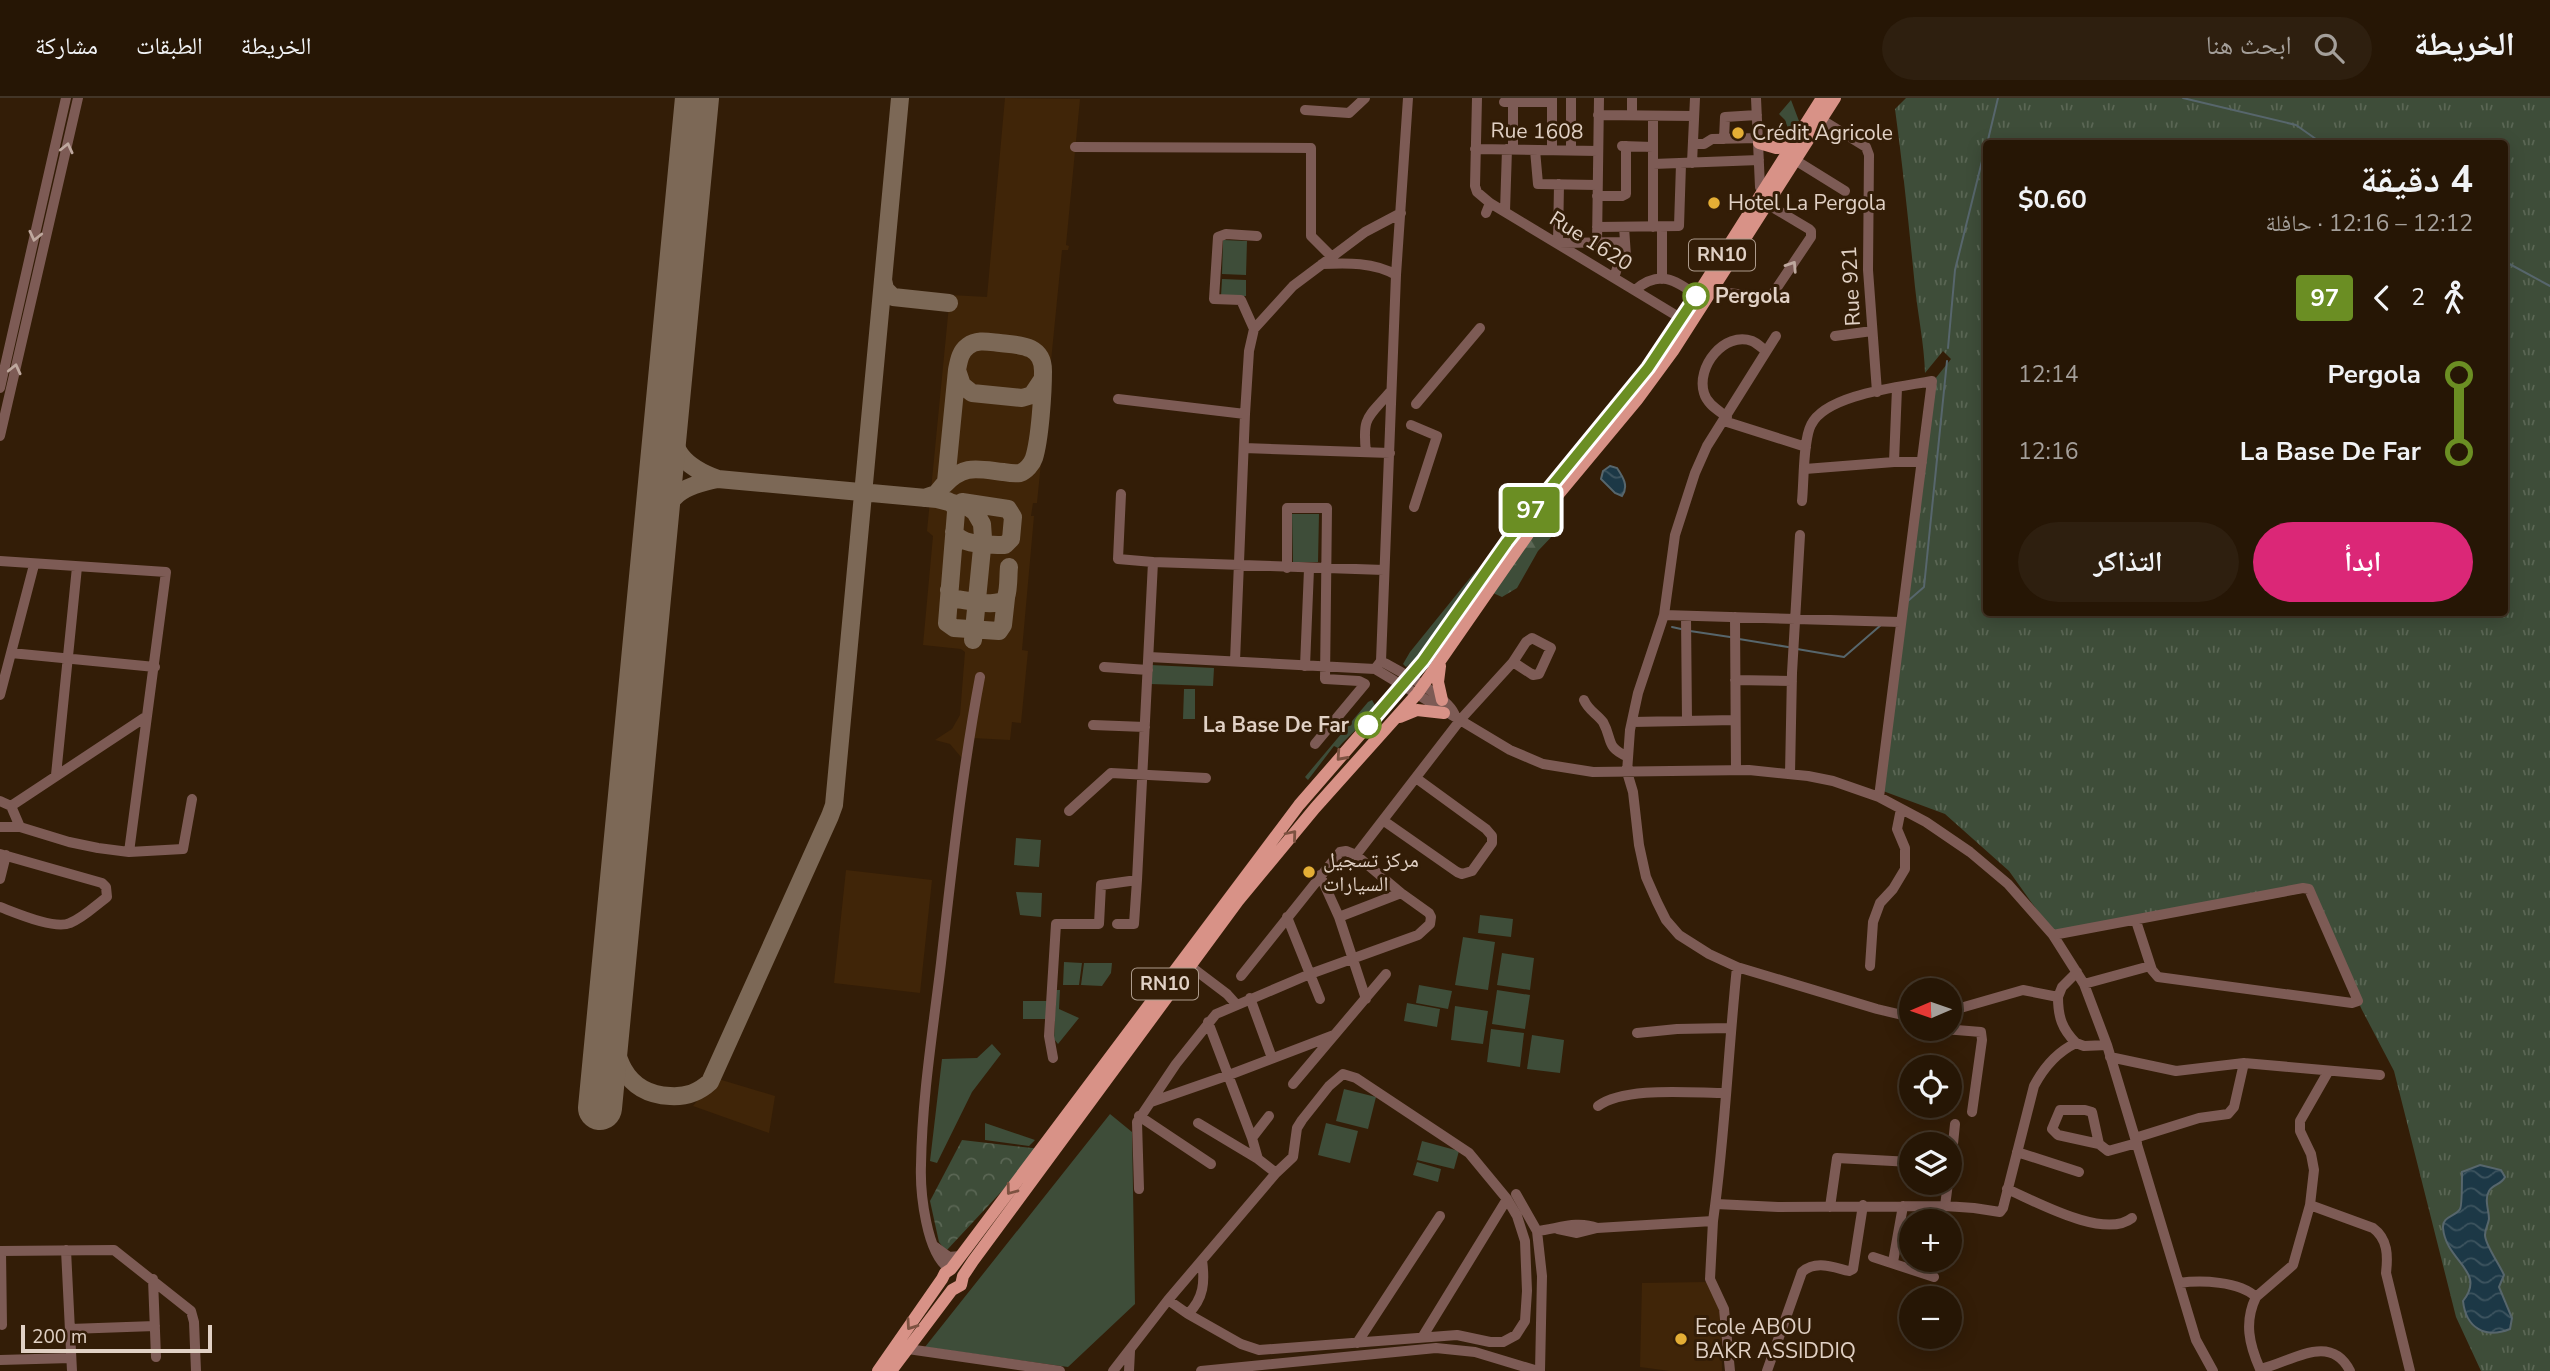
<!DOCTYPE html>
<html lang="ar">
<head>
<meta charset="utf-8">
<style>
  body { margin:0; font-family:"Nunito Sans","Noto Naskh Arabic",sans-serif; background:#2e1f0f; color:#f1f3f6; direction:rtl; height:100vh; display:flex; flex-direction:column; font-size:26px; white-space:nowrap }
  * { box-sizing:border-box; margin:0 }
  p { font-size:23px; color:#a49f9a }
  .icon { flex:none; width:38px; height:38px; fill:none; stroke:currentColor; stroke-width:2; stroke-linecap:round; stroke-linejoin:round }
  .map { position:relative; flex:1; overflow:hidden; direction:ltr }
  .panel { position:absolute; left:1983px; top:42px; width:525px; height:476px; display:flex; flex-direction:column; background:#261605; border-radius:7px; box-shadow:0 4px 18px #0003,0 0 0 2px #423527; direction:rtl }
  .panel>* { flex:none }
  .badge { padding:0 14px; border-radius:5px; font-size:24px; line-height:46px }
  .needle { width:46px; rotate:268deg }
  .controls { position:absolute; left:1899px; top:880px; display:grid; gap:14px }
  .controls a { display:grid; place-items:center; width:63px; height:63px; border-radius:50%; background:#261605; box-shadow:0 4px 18px #0003,0 0 0 2px #423527; font-size:35px }
  .scale { position:absolute; left:21px; bottom:18px; width:191px; box-sizing:border-box; padding-left:7px; border:4px solid #e1d1c5; border-top:0; font-size:19px; line-height:24px; white-space:nowrap; color:#e1d1c5; -webkit-text-stroke:5px #331d07; paint-order:stroke }
  .map>.badge { position:absolute; translate:-50% -50%; box-shadow:0 0 0 4px #fff }
  .legs { display:flex; align-items:center; gap:10px; height:77px; padding:0 35px; font-size:23px }
  .legs p { margin-inline-start:auto }
  .overview { display:flex; align-items:center; justify-content:space-between; height:119px; padding:0 35px }
  h1 { font-size:38px; font-weight:700; line-height:52px }
  .cta { display:flex; gap:14px; margin-top:auto; padding:14px 35px }
  .cta a { flex:1; height:80px; border-radius:42px; background:#db2777; color:#fff; font-size:28px; font-weight:700; line-height:80px; text-align:center }
  .cta a+a { background:#2e1f0f; color:#f1f3f6 }
  ul { padding:0 35px; list-style:none }
  li { display:flex; align-items:center; gap:24px; height:77px; font-size:26px }
  li i { display:grid; place-items:center; width:10px; height:100%; margin:0 9px; background:currentColor }
  li i::after { content:''; width:18px; height:18px; margin:-9px; border:5px solid; border-radius:50%; background:#261605 }
  li p { margin-inline-start:auto }
  li:first-child i { background:linear-gradient(#0000 50%,currentColor 0) }
  li:last-child i { background:linear-gradient(currentColor 50%,#0000 0) }
  header { display:flex; align-items:center; gap:42px; box-sizing:border-box; height:98px; padding:0 35px; background:#261605; border-bottom:2px solid #423527 }
  header strong { font-size:33px }
  nav { display:flex; gap:38px; margin-inline-start:auto; font-size:24px }
  .search { width:490px; height:63px; background:#2e1f0f; display:flex; align-items:center; gap:18px; box-sizing:border-box; padding:0 24px; border-radius:38px; color:#a49f9a; font-size:26px }
  .map>svg:first-child { display:block }
  .built { fill:#402508 }
  .grass { fill:url(#grass-tufts); fill-rule:evenodd }
  .forest { fill:url(#forest-firs) }
  .park { fill:url(#park-crowns) }
  .garden { fill:#3e4d39 }
  .water { fill:url(#water-waves); stroke:#57666c; stroke-width:2 }
  .lines { fill:none; stroke-linecap:round; stroke-linejoin:round }
  .stream { stroke:#57666c; stroke-width:2 }
  .taxiway { stroke:#7c6856; stroke-width:18 }
  .runway { stroke:#7c6856; stroke-width:44 }
  .minor { stroke:#7d5b55; stroke-width:10 }
  .major { stroke:#d89287; stroke-width:12 }
  .oneway { stroke:#bea89e }
  .oneway2 { stroke:#7d5241 }
  .line-1-casing { stroke:#fff; stroke-width:16 }
  .line-1 { stroke:#6b8e23; stroke-width:10 }
  .poi-dot { fill:#e4ae35; stroke:#331d07; stroke-width:2.5 }
  .stop-1-dot { fill:#fff; stroke:#6b8e23; stroke-width:3.5 }
  .labels { text-anchor:middle; dominant-baseline:central; stroke-width:6; stroke-linejoin:round; paint-order:stroke }
  .shield { fill:#331d07; stroke:#ad9b8c; stroke-width:2 }
  .shield-label { font-size:19px; font-weight:bold; fill:#e1d1c5 }
  .street-label { font-size:21px; fill:#e1d1c5; stroke:#331d07 }
  .poi-label { font-size:21px; fill:#e1d1c5; stroke:#331d07; text-anchor:start }
  .stop-label { font-size:21px; font-weight:bold; fill:#e1d1c5; stroke:#331d07; text-anchor:start }
</style>
</head>
<body>
<header>
<strong>الخريطة</strong>
<div class="search"><svg class="icon" aria-label="search" viewBox="0 0 24 24"><circle cx="10" cy="10" r="6"/><path d="M15 15l6 6"/></svg>ابحث هنا</div>
<nav><a>الخريطة</a><a>الطبقات</a><a>مشاركة</a></nav>
</header>
<div class="map">
<svg width="2550" height="1273" viewBox="0 0 2550 1273">
  <defs>
    <pattern id="grass-tufts" width="24" height="20" patternUnits="userSpaceOnUse" patternTransform="scale(1.75)"><rect width="24" height="20" fill="#3e4d39"/><path d="M3 7l-1-3M5 7V3M7 7l1-3M15 17l-1-3M17 17v-4M19 17l1-3" fill="none" stroke="#5a6654"/></pattern>
    <pattern id="forest-firs" width="22" height="20" patternUnits="userSpaceOnUse" patternTransform="scale(1.75)"><rect width="22" height="20" fill="#3e4d39"/><path d="M5 1l3.5 6h-7zM16 11l3.5 6h-7z" fill="#5a6654"/></pattern>
    <pattern id="park-crowns" width="20" height="18" patternUnits="userSpaceOnUse" patternTransform="scale(1.75)"><rect width="20" height="18" fill="#3e4d39"/><path d="M2 6a3 3 0 1 1 6 0M12 15a3 3 0 1 1 6 0" fill="none" stroke="#5a6654"/></pattern>
    <pattern id="water-waves" width="16" height="10" patternUnits="userSpaceOnUse" patternTransform="scale(1.75)"><rect width="16" height="10" fill="#1c3846"/><path d="M0 5q4-4 8 0t8 0" fill="none" stroke="#3d545f"/></pattern>
  </defs>
  <rect width="100%" height="100%" fill="#331d07"/>
  <path class="built" d="M1005,0L1080,1L1066,147L1069,148L1068,152H1062L1037,405H1033L1031,418H1034L1022,552L1028,553L1021,625L1012,624L1010,642L973,640L968,660L961,659L950,646L935,642L952,631L960,617L965,554L961,551L923,547L933,438L927,433L950,197L987,199Z
    M846,772L932,782L920,895L834,885Z
    M715,980L775,998L769,1035L693,1008Z
    M1706,1184L1721,1212L1722,1273H1670L1640,1269L1642,1185Z"/>
  <path class="grass" d="M1906,0H2550V1273H2481L2456,1219L2394,973L2362,912L2307,794L2057,840L2009,773L1945,716L1883,693L1935,281L1951,261L1943,253L1925,275C1924,245 1918,218 1915,189C1909,129 1903,70 1895,11ZM1986,46H2504V514H1986Z"/>
  <path class="forest" d="M1545,431L1556,434L1538,453L1517,490L1502,499L1493,495L1531,437Z"/>
  <path class="park" d="M962,1042L1041,1051L946,1153L939,1144L930,1103Z"/>
  <path class="garden" d="M1791,2L1799,23L1790,36L1785,22L1779,16Z
    M1223,142L1247,143L1246,177L1222,176Z
    M1222,181L1246,182V198H1221Z
    M1292,416H1319L1318,464H1293Z
    M1478,470C1460,498 1433,549 1406,569L1403,566L1410,554Z
    M1151,567L1214,570L1213,588L1150,586Z
    M1184,591H1195V621H1183Z
    M1372,602L1376,609C1366,624 1350,636 1338,650L1334,648L1308,682L1305,679L1368,604Z
    M1016,740L1041,742L1039,769L1014,767Z
    M1016,794L1042,795L1041,819L1020,817Z
    M1480,817L1513,821L1511,839L1478,835Z
    M1463,839L1495,844L1488,892L1455,887Z
    M1502,855L1534,860L1530,892L1497,887Z
    M1064,864L1082,865L1079,887H1063Z
    M1084,865H1112L1111,875L1102,888L1081,887Z
    M1419,887L1452,893L1448,911L1416,905Z
    M1056,892H1060L1059,911L1079,920L1058,946L1054,941Z
    M1497,892L1530,897L1525,931L1492,926Z
    M1023,903H1047V921H1023Z
    M1407,905L1440,911L1437,929L1404,923Z
    M1455,908L1488,913L1483,946L1451,942Z
    M1491,931L1524,935L1520,969L1487,964Z
    M1532,937L1564,942L1560,975L1527,971Z
    M992,946L1001,956L972,994L937,1065L930,1063L942,961L977,960Z
    M1344,991L1376,999L1368,1031L1336,1023Z
    M1110,1016L1132,1034L1135,1206L1068,1269L925,1249Z
    M985,1025L1035,1042L1029,1048L985,1042Z
    M1326,1025L1358,1033L1350,1065L1318,1057Z
    M1422,1043L1459,1053L1454,1071L1417,1062Z
    M1417,1064L1441,1071L1438,1084L1413,1077Z"/>
  <path class="water" d="M1610,368L1617,370C1623,379 1629,388 1622,398L1615,395L1601,381L1603,373Z
    M2480,1067L2501,1072L2505,1079C2501,1087 2493,1086 2489,1093C2484,1102 2489,1112 2489,1121C2488,1127 2485,1131 2485,1137C2485,1147 2499,1165 2504,1177L2499,1189L2512,1220L2510,1231C2485,1241 2466,1230 2463,1203C2487,1173 2446,1164 2443,1130C2442,1118 2455,1119 2460,1111C2462,1109 2462,1080 2462,1074Z"/>
  <g class="lines">
    <path class="stream" d="M2183,0L2296,27L2323,46
      M1987,46L1998,0
      M2504,163L2550,188
      M1948,250L1955,172L1986,47
      M1909,502L1924,489L1947,263
      M1672,529L1681,531
      M1690,533L1730,539
      M1739,541L1788,549
      M1797,551L1844,559L1881,527"/>
    <path class="taxiway" d="M883,182L885,191L893,199L949,205
      M957,272L962,287L972,295L1022,300L1032,297L1042,282
      M718,381L937,401L968,409L975,414L982,426L983,440L973,542
      M924,400L936,396L946,384L957,272C959,262 960,254 968,248C977,241 989,244 1000,245C1020,247 1043,247 1043,273C1043,294 1040,341 1034,360C1032,366 1026,373 1020,375C1014,376 1009,375 1003,374C977,371 964,366 944,387
      M948,403L956,409V414L947,525L954,530L999,533L1003,527L1006,500
      M655,433C669,397 681,388 718,381C682,368 672,353 667,315
      M954,434C962,448 986,446 1001,447H1005L1011,441L1013,419L1008,411L962,404
      M949,492L951,499L956,501C967,502 1002,511 1006,499C1009,490 1008,478 1009,469
      M609,915C614,956 622,996 670,998C686,999 698,995 710,984L830,718L834,707L900,0"/>
    <path class="runway" d="M600,1010L697,0"/>
    <path class="minor" d="M1477,0L1475,88L1477,94L1490,105L1682,221
      M1756,0L1760,89L1764,96
      M1504,4H1552
      M1305,12L1349,15L1365,0
      M1598,17L1694,18
      M1632,17V0
      M1822,22L1866,49L1869,57L1868,172L1877,294
      M1724,41L1725,19L1757,17
      M1693,46H1704L1712,41L1758,40
      M1622,48L1653,49
      M1075,49L1311,50V138L1332,159
      M1475,51L1598,53
      M1513,51V4
      M1535,52L1538,86L1597,87
      M1552,52V0
      M1571,53V0
      M1795,62L1845,93
      M1692,65L1695,0
      M1653,66L1759,62
      M1597,98H1622L1626,96V48
      M1505,113L1507,51
      M1486,115L1490,105
      M1597,129L1679,128L1681,66
      M1653,129V18
      M1662,129V181
      M1558,145L1559,86
      M1559,145L1624,144
      M1597,145L1599,0
      M1322,166C1347,165 1374,164 1396,177
      M1614,180L1619,164L1626,158L1624,129
      M1635,192C1659,172 1675,181 1697,198
      M1712,193L1770,200L1811,139V133L1809,131L1767,106
      M1254,231L1241,202L1214,201L1218,139L1226,136L1257,138
      M1776,238L1707,348L1695,375L1675,437L1664,517L1638,595L1630,632L1627,674L1633,694L1639,747L1646,779L1657,804L1666,822L1679,837L1709,856L1737,869L1877,911L1911,919
      M1835,238L1872,233
      M0,290L66,0
      M1897,290L1894,364H1922
      M1118,301L1245,316
      M1416,306L1480,230
      M1727,319C1718,312 1707,306 1704,295C1696,269 1724,233 1752,243C1757,245 1762,250 1766,253
      M1724,323L1806,349
      M1411,327L1437,338L1414,409
      M0,338L78,0
      M1244,350L1390,355
      M1366,354C1362,318 1368,320 1390,294
      M1805,371L1894,364
      M1802,403C1804,384 1803,342 1811,327C1826,296 1901,289 1932,283L1879,699
      M0,463L166,474L147,618L11,708
      M1153,464L1384,472
      M1287,470V410H1327L1325,581L1359,583L1365,586L1315,646
      M1664,517L1900,524
      M1686,518L1687,623
      M1735,519L1736,672
      M11,555L155,569
      M1149,559L1375,571L1510,652L1543,666L1593,674L1749,672L1808,678L1833,683L1879,699L1926,724L1970,754L2008,786L2053,837L2084,886L2107,947L2196,1242L2213,1273
      M1235,563L1245,316L1249,253L1254,231L1293,188L1365,134L1401,115
      M1381,563C1399,573 1451,600 1455,618
      M1305,568L1309,471
      M1104,569L1148,572
      M1375,571L1381,563L1396,177L1408,0
      M1735,582L1792,583
      M0,597L34,467
      M1584,602C1588,612 1597,616 1603,624C1613,642 1605,649 1628,659
      M1632,624L1735,622
      M1093,627L1145,629
      M1790,676L1792,575L1800,437
      M56,677L77,469
      M0,703L11,708L20,729L69,744L98,750L129,754L183,751L192,701
      M1069,713L1111,675L1206,680
      M1384,723L1457,774L1462,776L1472,773L1492,745V738L1486,731L1416,680
      M0,729H20
      M129,754L147,618
      M0,756L102,785L106,789L107,799C95,808 83,820 70,825C55,832 16,815 0,809
      M1320,777L1339,819L1366,901
      M0,781L6,757
      M1287,819L1320,901
      M1339,819L1401,795
      M1117,826H1134L1137,782
      M2053,837L2303,790L2309,791L2312,798L2358,903L2352,905L2158,879L2152,872L2136,823
      M1190,868L1227,896L1236,906
      M1870,868L1873,824L1880,805L1893,791L1905,771V750L1897,731L1901,711
      M1241,878L1340,754L1346,753L1356,757L1461,621L1513,564L1526,544L1532,540L1551,550L1539,576L1533,577L1513,564
      M2084,886L2150,868
      M2058,899C2058,919 2062,931 2076,945
      M1250,900L1272,960
      M1950,913L2023,892L2058,899L2062,889L2077,874
      M1208,924L1252,1040L1258,1061
      M1944,931L1981,934L1982,942L1972,1014
      M1637,935L1677,931L1730,930
      M2110,959L2176,973L2244,965L2380,977
      M1053,960L1049,938L1056,826H1099L1101,787L1137,782L1153,464L1118,461L1121,396
      M1293,986L1386,876
      M1151,1004L1229,977L1334,937
      M1598,1008C1625,988 1692,995 1726,995
      M1139,1018L1211,1066
      M1252,1040L1269,1018
      M2135,1040L2199,1020L2228,1016L2234,1009L2244,965
      M2099,1046L2092,1014L2085,1012H2060L2052,1031L2058,1037L2099,1046L2108,1053L2137,1045
      M2017,1054L2079,1074
      M1951,1066L1955,1026
      M1139,1091L1137,1024L1176,966L1216,916L1310,876L1418,837L1430,826L1431,819L1429,815L1401,795L1356,757
      M2007,1091C2035,1103 2104,1142 2132,1120
      M1516,1096L1537,1133L1542,1178L1540,1273
      M1716,1106L1778,1109L1945,1108L1974,1110L2000,1114L2003,1110L2034,988C2044,969 2057,954 2076,945L2084,948L2107,947
      M2310,1107L2373,1130C2388,1141 2388,1158 2386,1175L2410,1273
      M1945,1108L1948,1085
      M1830,1109L1837,1060L1911,1064
      M1713,1123L1710,1181L1724,1211L1730,1273
      M1558,1131L1577,1135L1597,1130L1713,1123C1725,1039 1728,954 1737,869
      M1537,1133C1557,1131 1577,1122 1597,1130
      M934,1148L949,1159L960,1158
      M66,1152L72,1273
      M0,1153L114,1152L191,1213L194,1224L196,1273
      M1,1153L2,1227
      M1873,1159L1934,1179
      M1893,1164L1903,1108
      M950,1171C926,1157 920,1093 921,1067C922,1000 933,932 941,865C952,769 962,674 980,579
      M153,1181L156,1259
      M2179,1185C2201,1182 2239,1183 2256,1199C2244,1224 2249,1246 2260,1271C2290,1265 2330,1233 2350,1273
      M2256,1199L2293,1167L2310,1107L2314,1072L2311,1056L2300,1033V1023L2328,974
      M1168,1202L1188,1216C1204,1200 1205,1184 1202,1162
      M1188,1216L1241,1246L1259,1252L1457,1237L1490,1244H1503L1516,1237L1525,1223L1527,1193L1525,1143L1517,1118L1507,1101L1469,1055L1356,980L1343,976L1329,988L1302,1022L1297,1030L1293,1059L1276,1075
      M70,1231L155,1228
      M1423,1238L1507,1101
      M1357,1245L1440,1118
      M908,1251L1060,1273
      M0,1262L71,1260
      M1113,1273L1168,1202L1276,1075L1258,1061L1198,1025
      M1129,1273L1130,1253
      M1201,1273L1436,1250L1475,1254L1538,1273
      M1767,1273L1802,1174C1816,1162 1832,1169 1849,1173L1853,1171L1863,1107"/>
    <path class="major" d="M1759,45L1776,50L1789,49
      M1440,568L1438,584L1442,602
      M1400,619L1417,612L1444,615
      M878,1273L942,1181L945,1175L951,1171L1299,707L1412,577L1507,444L1648,270L1682,221L1822,0
      M891,1273L952,1192L961,1187L963,1178L973,1163L1238,803L1315,710L1417,596L1542,416L1637,302L1673,253L1835,0"/>
  </g>
  <defs><path id="oneway-chevron" d="M-2-3.5L2.5 0L-2 3.5" fill="none" stroke-width="1.6" stroke-linecap="round" stroke-linejoin="round" transform="scale(1.75)"/></defs>
  <g class="oneway">
    <use href="#oneway-chevron" transform="translate(67 50) rotate(-77)"/>
    <use href="#oneway-chevron" transform="translate(35 138) rotate(103)"/>
    <use href="#oneway-chevron" transform="translate(1792 168) rotate(-57)"/>
    <use href="#oneway-chevron" transform="translate(15 271) rotate(-77)"/>
  </g>
  <g class="oneway2">
    <use href="#oneway-chevron" transform="translate(1341 658) rotate(132)"/>
    <use href="#oneway-chevron" transform="translate(1292 737) rotate(-50)"/>
    <use href="#oneway-chevron" transform="translate(1011 1092) rotate(127)"/>
    <use href="#oneway-chevron" transform="translate(911 1227) rotate(125)"/>
  </g>
  <g class="lines">
    <defs>
      <path id="line-1" d="M1368,627L1423,563L1507,444L1540,402L1648,270L1696,198"/>
    </defs>
    <use href="#line-1" class="line-1-casing"/>
    <use href="#line-1" class="line-1"/>
  </g>
  <g class="poi-dot">
    <circle cx="1738" cy="35" r="7"/>
    <circle cx="1714" cy="105" r="7"/>
    <circle cx="1309" cy="774" r="7"/>
    <circle cx="1681" cy="1241" r="7"/>
  </g>
  <g class="stop-1-dot">
    <circle cx="1696" cy="198" r="12"/>
    <circle cx="1368" cy="627" r="12"/>
  </g>
  <g class="labels">
    <g class="shield">
      <rect x="1689" y="141.5" width="66" height="31" rx="5"/>
      <rect x="1132" y="870.5" width="66" height="31" rx="5"/>
    </g>
    <g class="shield-label">
      <text x="1722" y="157">RN10</text>
      <text x="1165" y="886">RN10</text>
    </g>
    <g class="street-label">
      <text transform="translate(1537 33) rotate(1)">Rue 1608</text>
      <text transform="translate(1591 143) rotate(32)">Rue 1620</text>
      <text transform="translate(1851 188) rotate(-93)">Rue 921</text>
    </g>
    <g class="poi-label">
      <text x="1752" y="35">Crédit Agricole</text>
      <text x="1728" y="105">Hotel La Pergola</text>
      <text x="1323" y="762">مركز تسجيل<tspan x="1323" dy="24">السيارات</tspan></text>
      <text x="1695" y="1229">Ecole ABOU<tspan x="1695" dy="24">BAKR ASSIDDIQ</tspan></text>
    </g>
    <g class="stop-label">
      <text x="1715" y="198">Pergola</text>
      <text x="1349" y="627" text-anchor="end">La Base De Far</text>
    </g>
  </g>
</svg>
<div class="controls">
<a><svg class="needle" viewBox="-14 -14 28 28"><path d="M0-13l5 13h-10z" fill="#e53935"/><path d="M0 13l5-13h-10z" fill="#a49f9a"/></svg></a>
<a><svg class="icon" aria-label="locate" viewBox="0 0 24 24"><circle cx="12" cy="12" r="6"/><path d="M12 2v4M12 18v4M2 12h4M18 12h4"/></svg></a>
<a><svg class="icon" aria-label="layers" viewBox="0 0 24 24"><path d="M12 4l9 5-9 5-9-5zM3 14l9 5 9-5"/></svg></a>
<a>+</a>
<a>−</a>
</div>
<div class="scale">200 m</div>
<b class="badge" style="left:1531px;top:412px;background:#6b8e23;color:#fff">97</b>
<section class="panel">
<div class="overview"><div><h1>4 دقيقة</h1><p>12:12 – 12:16 · حافلة</p></div><b>$0.60</b></div>
<div class="legs"><svg class="icon" aria-label="walk" viewBox="0 0 24 24"><circle cx="13" cy="4" r="2"/><path d="M13 8l-2 6 4 7M11 14l-3 7M7 12l3-4h3l4 4"/></svg>2<svg class="icon" aria-label="back" viewBox="0 0 24 24"><path d="M15 5l-7 7 7 7"/></svg><b class="badge" style="background:#6b8e23;color:#fff">97</b></div>
<ul>
<li><i style="color:#6b8e23"></i><b>Pergola</b><p>12:14</p></li>
<li><i style="color:#6b8e23"></i><b>La Base De Far</b><p>12:16</p></li>
</ul>
<div class="cta"><a>ابدأ</a><a>التذاكر</a></div>
</section>
</div>
</body>
</html>
